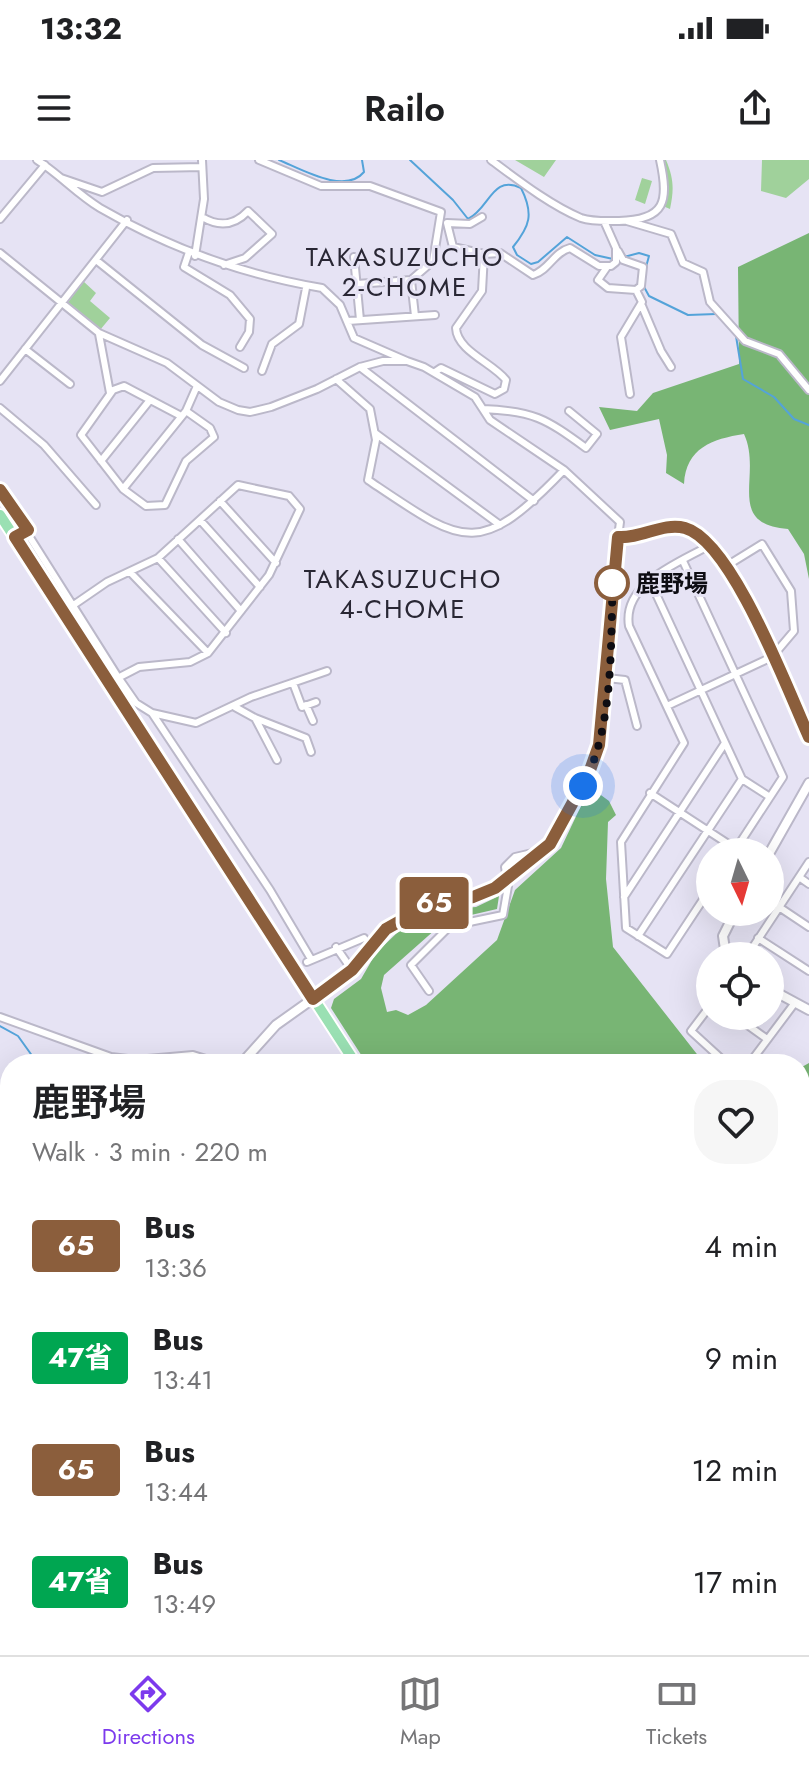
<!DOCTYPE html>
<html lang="en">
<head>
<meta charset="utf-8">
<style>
  body { margin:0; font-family:Jost,"Noto Sans JP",sans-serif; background:#f6f6f6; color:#202124; height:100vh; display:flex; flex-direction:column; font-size:30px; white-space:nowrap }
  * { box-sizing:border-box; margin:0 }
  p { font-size:26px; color:#757577 }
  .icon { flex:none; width:44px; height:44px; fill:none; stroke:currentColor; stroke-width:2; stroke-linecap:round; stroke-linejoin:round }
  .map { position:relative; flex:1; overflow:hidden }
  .side { position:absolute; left:0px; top:894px; width:810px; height:602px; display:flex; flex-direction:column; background:#fff; border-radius:32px 32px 0 0; box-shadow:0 8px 32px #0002 }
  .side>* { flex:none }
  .badge { padding:0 16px; border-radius:6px; font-size:28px; line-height:52px }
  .needle { width:52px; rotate:175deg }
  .buttons { position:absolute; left:696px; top:678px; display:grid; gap:16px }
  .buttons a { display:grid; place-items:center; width:88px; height:88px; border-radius:50%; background:#fff; box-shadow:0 8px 32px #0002; font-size:40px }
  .you { position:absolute; width:40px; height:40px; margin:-20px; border:6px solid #fff; border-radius:50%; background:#1a73e8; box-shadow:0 0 0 12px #1a73e833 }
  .map>.badge { position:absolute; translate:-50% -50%; box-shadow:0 0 0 4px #fff }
  .round { display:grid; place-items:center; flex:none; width:84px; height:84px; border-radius:32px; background:#f6f6f6 }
  .head { display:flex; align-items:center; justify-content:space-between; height:136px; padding:0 32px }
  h1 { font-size:38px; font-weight:600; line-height:60px }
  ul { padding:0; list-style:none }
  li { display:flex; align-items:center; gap:24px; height:112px; padding:0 32px }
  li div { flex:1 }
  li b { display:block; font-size:30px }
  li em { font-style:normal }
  li .badge { min-width:88px; font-weight:700; text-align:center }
  .status { display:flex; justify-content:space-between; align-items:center; height:56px; padding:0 40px; background:#fff; direction:ltr }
  .status svg { height:22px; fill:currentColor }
  header { display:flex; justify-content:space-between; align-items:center; height:104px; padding:0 32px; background:#fff; font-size:36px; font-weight:600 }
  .tabs { display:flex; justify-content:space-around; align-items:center; height:112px; border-top:2px solid #e0e0e0; background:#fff; font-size:22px; color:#757577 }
  .tabs a { display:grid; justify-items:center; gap:4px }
  .tabs .on { color:#7c3aed }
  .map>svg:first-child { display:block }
  .green { fill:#a0d19b }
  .forest { fill:#78b574 }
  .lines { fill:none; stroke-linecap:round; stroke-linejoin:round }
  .stream { stroke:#54a3d9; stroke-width:2 }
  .minor-casing { stroke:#bbb8c9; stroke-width:10 }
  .tertiary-casing { stroke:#bbb8c9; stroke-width:12 }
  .primary-casing { stroke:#fff; stroke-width:14 }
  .motorway-casing { stroke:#fff; stroke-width:15 }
  .minor { stroke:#fff; stroke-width:6 }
  .tertiary { stroke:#fff; stroke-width:8 }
  .primary { stroke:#9ae0b3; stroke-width:10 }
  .motorway { stroke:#56cb80; stroke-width:11 }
  .line-casing { stroke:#fff; stroke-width:18 }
  .line { stroke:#8b5e3c; stroke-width:12 }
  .walk { stroke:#0e0d13; stroke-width:8; stroke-dasharray:0 14.4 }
  .stop-dot { fill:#fff; stroke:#8b5e3c; stroke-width:4 }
  .labels { text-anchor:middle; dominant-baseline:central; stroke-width:6; stroke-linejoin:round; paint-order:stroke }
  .stop-label { font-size:24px; font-weight:bold; fill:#0e0d13; stroke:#e6e3f4; text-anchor:start }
  .neighbourhood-label { font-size:26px; letter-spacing:2px; fill:#292734; stroke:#e6e3f4 }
</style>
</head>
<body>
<div class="status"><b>13:32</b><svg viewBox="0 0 49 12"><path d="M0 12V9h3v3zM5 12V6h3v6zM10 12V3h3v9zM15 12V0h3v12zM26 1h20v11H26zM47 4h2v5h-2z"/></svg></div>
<header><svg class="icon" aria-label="menu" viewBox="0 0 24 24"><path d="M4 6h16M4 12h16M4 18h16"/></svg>Railo<svg class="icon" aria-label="share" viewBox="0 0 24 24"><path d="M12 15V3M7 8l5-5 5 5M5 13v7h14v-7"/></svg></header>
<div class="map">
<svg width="809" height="1495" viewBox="0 0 809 1495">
  <rect width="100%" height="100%" fill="#e6e3f4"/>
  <path class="green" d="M515,0H556L544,17Z
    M656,0H666C674,19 674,30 670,49L658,44L661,29Z
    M762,0H809V19L786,38L761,31Z
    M642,18L652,21L645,44L635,40Z
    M83,121L96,133L90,141L110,158L100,170L67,144Z
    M10,1455V1486H140L141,1495H0V1459Z"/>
  <path class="forest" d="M809,73V419L804,394L788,369C724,364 763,315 744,274C712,279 686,288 684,324L666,313L667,295L659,259L610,270L599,247L637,251L653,233L739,204L738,107Z
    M590,627L609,641L616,655L608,662L606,719L613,787L700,898L694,904H367L331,848L334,839L361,819L376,793L399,771L440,750L476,747L499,736L497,749L445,761L384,815L381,828L387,852L396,850L408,855L426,845L497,780L515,730L561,688Z
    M809,903V1269L800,1266V908Z
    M0,1089L10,1092V1250L0,1247Z
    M496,1486H562L556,1495H502Z"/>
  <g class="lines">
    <path class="stream" d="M279,0C301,9 345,35 364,12L362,0
      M410,0L453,40L468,59C490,48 492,14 521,28C534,54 530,66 513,87L517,95L531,104L538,102L567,77L595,95L613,99
      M624,97L639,93L649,96L646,107
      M643,125L649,136L688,155L716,154
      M736,176L743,219L774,237L794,259L809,265
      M0,866L18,876L38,904"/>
    <defs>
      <path id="minor" d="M37,0C59,14 77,34 100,48C169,88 245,115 322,128L340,145L354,178L407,201
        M259,0L321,26H370L441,52L433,101L411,120
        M491,0C518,20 550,45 581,58C593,62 607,61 619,61C666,60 669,41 660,0
        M61,18L102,32L153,8L202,7
        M202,57C219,67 234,66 248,51L272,74L245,98L224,105
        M482,57L470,64L447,63L453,87L484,94
        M0,59L45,5
        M627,61L671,74L683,103L703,112L710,142L745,181L779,194L809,230
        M189,92L184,107L230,135L250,159L249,172L240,187
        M0,93L99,173L167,203L219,242L238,250L250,252L271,247L317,229L360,207L383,201H407L424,207L475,237L490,260L564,310L620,362L618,377
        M195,96L204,39L202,0
        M354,97L360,160
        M96,100L202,185L244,208
        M607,107L598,120L608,128L636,130L641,126L643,107L623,100L618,91
        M357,124L411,120L415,156
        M642,146L661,191L671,207
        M348,161L435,155
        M99,174L110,233
        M25,189L70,224
        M360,207L534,341
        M262,211L272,184L299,164L306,128
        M435,212L441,208L495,234L504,229L506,220C493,203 457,191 456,168L482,131L484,94L500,93L533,115C549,110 554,92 570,88L599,106H611L616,102V88L604,61
        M336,219L370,249L376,280L368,320C463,384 478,400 564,310
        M0,221L127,60
        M630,234L621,177L642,142L636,130
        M0,248L44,285L96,345
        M483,249C533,251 545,258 586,288L597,274L569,251
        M181,256L124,226L113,230L81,275L123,329L146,346L165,345L186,301L214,277L210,268L186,251
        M375,273L500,365
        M101,301L150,240
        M123,329L186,251L197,226
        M0,330L118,517L136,543L152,553L270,730L311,799
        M220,341L276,403
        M200,360L260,427
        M178,379L241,451
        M710,385C679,403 622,423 629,466L684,583L621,682L626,768L667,794L710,729
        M158,398L226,473
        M683,401L783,617L734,692
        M130,412L208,493
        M650,421L742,619L770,637
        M75,444L107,422L158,398L238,325L289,336L300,349L269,415L208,493L190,502L139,507L110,522
        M607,518L625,520L637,566
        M293,523L302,547L316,542
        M306,545L313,561
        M667,546L772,497L794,471L791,431L762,384L728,405
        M235,547L255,558L277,600
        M152,553L196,563L251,537L327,511
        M255,558L306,578L311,592
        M650,633L736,689
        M799,717L809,724
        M624,737L725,583
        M779,747L809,767
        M638,776L742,619
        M758,778L809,811
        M336,787L352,810
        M747,796L809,702
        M307,802L364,778
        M429,831L411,805L450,766L503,755L508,726L505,707L515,697L541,691
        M710,846L691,871L727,904
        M735,856L767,879
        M0,857L111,897L136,900L193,895L222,904
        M749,904L794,844
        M0,944L10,953"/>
      <path id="tertiary" d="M770,692L809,623
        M726,796L723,776L735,752
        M770,829L809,850
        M241,904L276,865L345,816L386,769L427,746L473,737L495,728L550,684L589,613L599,585L618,377C641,379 663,362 685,368C732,381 788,531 809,577
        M0,1006L10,1011
        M0,1056L10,1046
        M0,1232L10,1238
        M0,1379L10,1378
        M800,1438L809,1442"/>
      <path id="primary" d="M0,355L356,904
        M800,1286L809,1291"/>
      <path id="motorway" d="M800,1334L809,1322
        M800,1425L809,1431"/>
    </defs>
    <use href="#minor" class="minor-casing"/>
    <use href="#tertiary" class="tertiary-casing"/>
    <use href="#primary" class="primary-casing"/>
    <use href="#motorway" class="motorway-casing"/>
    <use href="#minor" class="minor"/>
    <use href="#tertiary" class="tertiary"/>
    <use href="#primary" class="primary"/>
    <use href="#motorway" class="motorway"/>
  </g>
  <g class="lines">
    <defs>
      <path id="line" d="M0,330L28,370L15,377L313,839L352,810L386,769L427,746L473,737L495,728L550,684L589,613L599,585L618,377C641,379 663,362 685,368C732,381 788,531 809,577"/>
    </defs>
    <use href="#line" class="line-casing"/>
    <use href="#line" class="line"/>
    <path class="walk" d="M583,626C615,563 610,485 613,416L612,423"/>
  </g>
  <circle class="stop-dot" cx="612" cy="423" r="16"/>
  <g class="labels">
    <g class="stop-label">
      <text x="636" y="423">鹿野場</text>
    </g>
    <g class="neighbourhood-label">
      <text x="405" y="97">TAKASUZUCHO<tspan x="405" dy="30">2-CHOME</tspan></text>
      <text x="403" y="419">TAKASUZUCHO<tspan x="403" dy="30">4-CHOME</tspan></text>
    </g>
  </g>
</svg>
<div class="buttons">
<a><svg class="needle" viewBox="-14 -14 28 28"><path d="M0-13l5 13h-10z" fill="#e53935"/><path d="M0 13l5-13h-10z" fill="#757577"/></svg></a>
<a><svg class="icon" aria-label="locate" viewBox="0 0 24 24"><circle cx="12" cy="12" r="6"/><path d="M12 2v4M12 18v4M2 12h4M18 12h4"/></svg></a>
</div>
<div class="you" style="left:583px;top:626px"></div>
<b class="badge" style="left:434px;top:743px;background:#8b5e3c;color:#fff">65</b>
<section class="side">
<div class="head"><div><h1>鹿野場</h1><p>Walk · 3 min · 220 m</p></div><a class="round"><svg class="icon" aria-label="heart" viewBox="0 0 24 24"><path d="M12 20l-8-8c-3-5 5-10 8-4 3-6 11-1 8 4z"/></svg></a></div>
<ul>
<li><span class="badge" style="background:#8b5e3c;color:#fff">65</span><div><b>Bus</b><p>13:36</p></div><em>4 min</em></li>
<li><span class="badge" style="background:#00a651;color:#fff">47省</span><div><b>Bus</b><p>13:41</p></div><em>9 min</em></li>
<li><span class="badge" style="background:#8b5e3c;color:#fff">65</span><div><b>Bus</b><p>13:44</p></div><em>12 min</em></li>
<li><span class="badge" style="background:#00a651;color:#fff">47省</span><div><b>Bus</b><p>13:49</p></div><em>17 min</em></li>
</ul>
</section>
</div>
<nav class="tabs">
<a class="on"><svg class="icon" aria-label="directions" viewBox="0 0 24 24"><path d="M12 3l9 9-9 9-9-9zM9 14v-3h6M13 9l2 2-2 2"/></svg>Directions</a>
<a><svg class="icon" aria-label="map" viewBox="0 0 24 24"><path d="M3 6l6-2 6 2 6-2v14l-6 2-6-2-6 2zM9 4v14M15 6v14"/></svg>Map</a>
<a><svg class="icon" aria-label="tickets" viewBox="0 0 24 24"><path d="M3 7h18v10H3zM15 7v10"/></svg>Tickets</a>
</nav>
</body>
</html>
